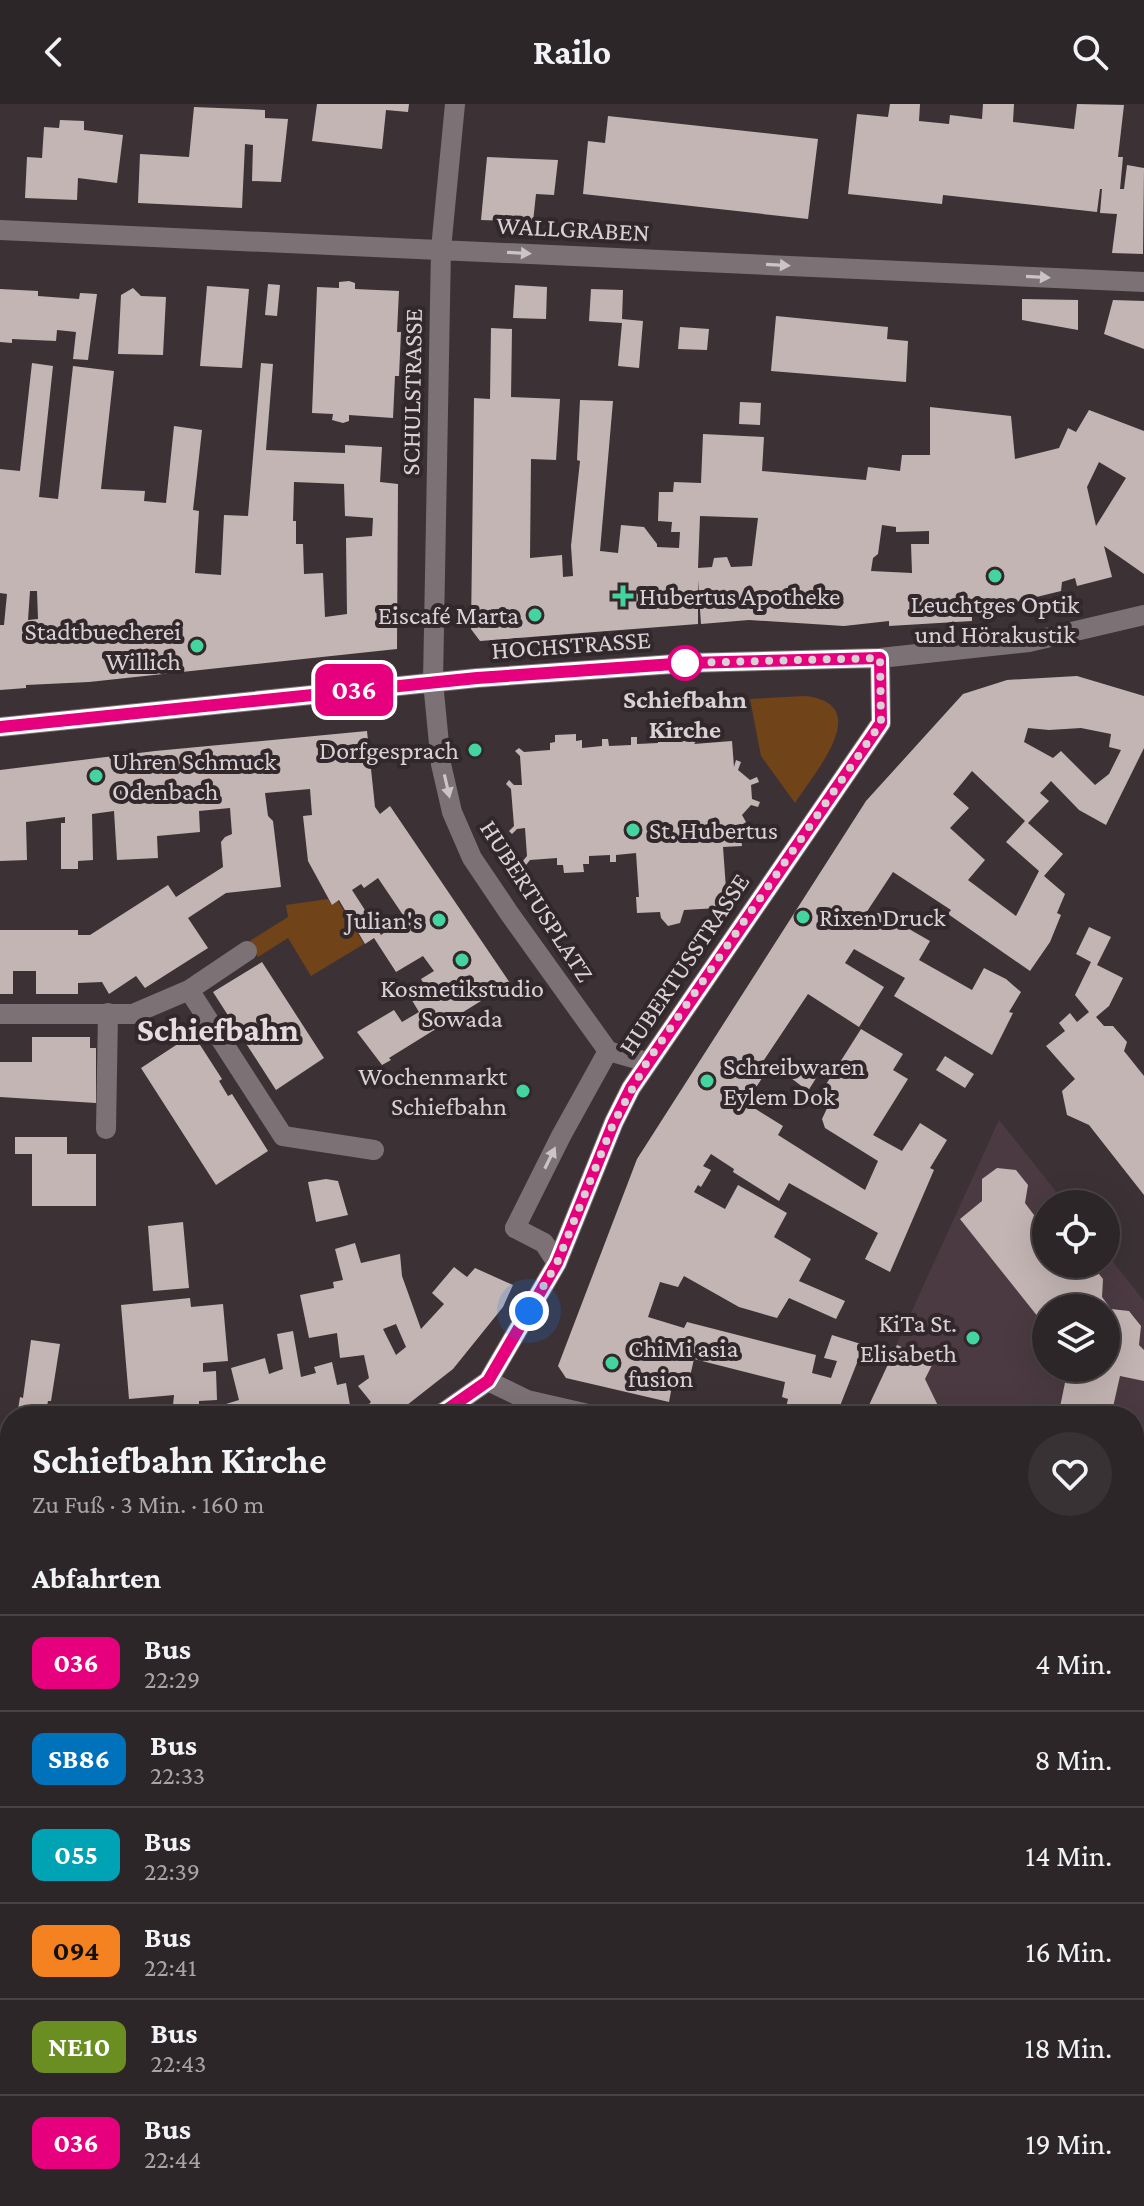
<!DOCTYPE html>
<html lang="de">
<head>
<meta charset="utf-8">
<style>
  body { margin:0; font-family:"Crimson Pro",serif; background:#393234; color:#f1f3f6; height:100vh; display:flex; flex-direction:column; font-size:30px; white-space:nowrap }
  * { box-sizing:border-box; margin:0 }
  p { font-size:26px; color:#a7a5a8 }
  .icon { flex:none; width:44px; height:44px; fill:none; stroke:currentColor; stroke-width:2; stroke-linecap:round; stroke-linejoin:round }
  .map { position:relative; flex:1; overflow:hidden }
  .sheet { position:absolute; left:0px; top:1302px; width:1144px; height:800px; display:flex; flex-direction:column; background:#2d2628; border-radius:32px 32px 0 0; box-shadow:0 8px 32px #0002,0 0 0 2px #484345 }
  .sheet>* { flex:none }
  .badge { padding:0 16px; border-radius:12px; font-size:28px; line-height:52px }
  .fabs { position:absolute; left:1032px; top:1086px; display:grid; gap:16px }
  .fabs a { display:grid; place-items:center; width:88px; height:88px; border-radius:50%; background:#2d2628; box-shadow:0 8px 32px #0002,0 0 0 2px #484345; font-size:40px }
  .you { position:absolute; width:40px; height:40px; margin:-20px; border:6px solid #fff; border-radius:50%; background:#1a73e8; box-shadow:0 0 0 12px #1a73e833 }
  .map>.badge { position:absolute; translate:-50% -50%; box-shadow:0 0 0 4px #fff }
  h2 { padding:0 32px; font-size:30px; line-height:72px }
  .round { display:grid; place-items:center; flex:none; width:84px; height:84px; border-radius:42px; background:#393234 }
  .summary { display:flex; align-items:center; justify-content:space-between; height:136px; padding:0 32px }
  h1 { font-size:38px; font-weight:700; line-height:60px }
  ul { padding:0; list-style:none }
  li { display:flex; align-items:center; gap:24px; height:96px; padding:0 32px; border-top:2px solid #484345 }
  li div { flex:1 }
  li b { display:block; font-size:30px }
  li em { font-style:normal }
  li .badge { min-width:88px; font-weight:700; text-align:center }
  header { display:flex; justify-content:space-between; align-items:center; height:104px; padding:0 32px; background:#2d2628; font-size:36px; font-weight:700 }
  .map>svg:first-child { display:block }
  .built { fill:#4b3a41; fill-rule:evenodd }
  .green { fill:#704319 }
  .building { fill:#c3b5b4; fill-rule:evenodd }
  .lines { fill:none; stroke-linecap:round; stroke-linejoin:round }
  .lane { stroke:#7c7175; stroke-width:20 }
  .street { stroke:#7c7175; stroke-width:20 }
  .oneway { fill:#cbc3c7 }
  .line-casing { stroke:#fff; stroke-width:18 }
  .line { stroke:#e6007e; stroke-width:12 }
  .walk { stroke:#d9d2d5; stroke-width:8; stroke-dasharray:0 14.4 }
  .poi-dot { fill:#44d49f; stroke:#32282c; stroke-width:3 }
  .stop-dot { fill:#fff; stroke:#e6007e; stroke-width:4 }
  .labels { text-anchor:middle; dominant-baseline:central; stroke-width:8; stroke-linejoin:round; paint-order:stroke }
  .street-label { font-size:26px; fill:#d9d2d5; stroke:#32282c }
  .poi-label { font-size:26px; fill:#d9d2d5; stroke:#32282c; text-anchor:start }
  .stop-label { font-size:26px; font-weight:bold; fill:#d9d2d5; stroke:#32282c }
  .district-label { font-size:34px; font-weight:bold; fill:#e7dbe0; stroke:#32282c }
</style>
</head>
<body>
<header><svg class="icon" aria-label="back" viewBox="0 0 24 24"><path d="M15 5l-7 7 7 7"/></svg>Railo<svg class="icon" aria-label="search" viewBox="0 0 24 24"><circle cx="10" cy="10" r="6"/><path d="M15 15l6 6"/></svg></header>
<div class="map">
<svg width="1144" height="2102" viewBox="0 0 1144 2102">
  <rect width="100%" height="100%" fill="#3c3236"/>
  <path class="built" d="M999,1016L1066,1100H1046V1160H1106V1149L1144,1197V1402L1134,1400V1312H864ZM1046,1204H1106V1264H1046Z"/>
  <path class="green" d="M805,592C876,600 814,669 795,699L761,652L750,595Z
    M328,795L332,801L338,797L364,840L311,872L288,834L258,853L248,838L288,813L286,801Z"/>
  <path class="building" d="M317,0H409L408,8L386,6L382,45L312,37Z
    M890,0H920L919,17L949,20L950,11L982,15L983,0H1014L1013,18L1074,25L1077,0L1124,1L1118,53H1123L1120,85H1124L1127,61L1144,64L1143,150L1112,149L1117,110L1100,109L1102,85H1100L1097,108L943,91L942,100L848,90L857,10L888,13Z
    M194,3L265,6V14L288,15L281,78L252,77L253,41L245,40L242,104L138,99L140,50L189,53Z
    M608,12L818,35L808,115L583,90L588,37L605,39Z
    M60,16L84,17V26L123,31L117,79L78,74L77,96L25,94L27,53L42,54L44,23L59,24Z
    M487,53L558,56L554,91L536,90L533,118L481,116Z
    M349,177L355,179V185L399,187L397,228H401L399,272H395L393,314L349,311V317L343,319L332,316L333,310L312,309L317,183L339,184V178Z
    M268,180L280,181L277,212L265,211Z
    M515,181L547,183L546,215L513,214Z
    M207,182L249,185L242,264L200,262Z
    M133,184L141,192L166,193L163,251L118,250L121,191Z
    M0,185L38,187V192L79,195L80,189L97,190L88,256L73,255L76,228L57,226L56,237L12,235V239L0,238Z
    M591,185L623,186L622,215L643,217L639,264L618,262L622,219L589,217Z
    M1022,195L1078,196V226L1022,216Z
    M1113,196L1144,197V245L1104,230Z
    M776,212L888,223L887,235L908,237L906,278L771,267Z
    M680,223L709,225L707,246L678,245Z
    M491,224L512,225L511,293L560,295L556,356L531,355L530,454L562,451L563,473L573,472L571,442L580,357L577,356L580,296L613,297L600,447L618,449L621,421L644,423L657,440V443L679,444L680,428H671L672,418L658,417L659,388H673L674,378L701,379L703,330L764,333L762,367L866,376L868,363L900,367L902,351H930V303L1011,312L1015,355L1059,344L1068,324L1076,328L1089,306L1144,327V470L1104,442L1112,473L1077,482L1075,474L1062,478L1061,487L972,509V517L889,522V517L844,522L749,516L701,520L698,476V520L480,537L471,525L474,294L490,295ZM1099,358L1126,374L1096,422L1087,383ZM700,412L758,414L752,462L731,463L727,453L714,454L712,463L698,464ZM882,421L896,423V428L929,427V440H911L912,469L871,467L873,454L878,450Z
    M32,259L53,262L39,393L58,395L73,262L114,267L101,385L145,387L144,397L166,399L174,322L202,326L193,406L199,407L195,469L221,471L224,411L248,412L261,259L273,260L266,346L345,349V341L382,343L380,378L398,380L397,545L89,578L26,581V584L0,586V521H4L7,490L0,489V365L20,367ZM294,378L344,380L345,412L373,414L372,432L346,434L347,510L325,513L323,469L304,470L303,440H296V417H293ZM30,487H37L38,515L28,516Z
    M740,298L761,299L760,321L739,320Z
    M1077,572L1144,592V644L1106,721L1079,706L1051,677L1040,689L1049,697L1028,719L1063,750L1044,772L1065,790L1057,809L1061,811L1050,838L1030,867L948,810L951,806L893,768L866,809H881L930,837L919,856L972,886L984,864L1006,875L1021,888L1009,908L1013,909L992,951L894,892L905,874L854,845L845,859L884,883L859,923L808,890L764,956L771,960L746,999L783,1022L778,1031L865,1086L878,1057L825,1024L822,1015L829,1000L818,993L861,925L903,950L893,966L908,975L873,1031L902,1047L920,1019L947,1036L930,1064L934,1066L890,1168L865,1155L878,1129L789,1079L779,1097L733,1068L734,1065L711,1050L703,1062L711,1066L701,1083L698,1081L694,1088L725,1105L738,1081L787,1109L774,1133L811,1155L799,1177L845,1197L836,1215L789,1194L777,1214L739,1203L684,1172L678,1183L660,1178L648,1213L684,1224L687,1218L816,1251L812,1269L831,1274L837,1257L824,1254L832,1231L864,1241L838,1307L822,1301L818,1312H784L788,1295L782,1293L785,1278L694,1255L687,1286L672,1282L669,1298L566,1274L558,1262L637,1055L866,697L963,590L1007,576ZM1028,624L1049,626L1081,624L1111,630L1109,643L1121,646L1109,670L1095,681L1061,647L1053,654L1024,638ZM972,667L1025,717L1006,738L1039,767L1016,812L968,776L985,756L950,724L969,704L953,690Z
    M367,627L375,703L380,710L390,702L510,879L389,954L391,956L382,961L357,928L394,906L402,918L419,908L410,893L426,883L421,875L434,867L423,852L396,868L374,834L365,840L339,796L332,801L308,757L303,712L312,711L310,685L265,689L268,712L273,717L281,783L226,789L188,814L208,844L145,884L136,872L109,890L102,878L78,879V890H36V867H13V890H0V826H78V831H90L168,781L176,793L223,763L221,738L225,733L232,730L230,704L199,707L200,728L157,732L158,754L117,756L114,707L92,710L93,756L78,757V765H61V719H65V713L26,718L27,756L0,757V666L155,647ZM378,774L405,814L381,831L352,786L361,780L364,784Z
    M576,630V637L582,636V644L602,642V635H608L609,642L631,641V633H637V640L658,639L657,631H663L664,638L689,636L692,631L698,635L694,640L732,637L734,663L736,656L741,658L738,666L750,676L757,673L759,678L751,681L752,695L760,698L758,703L751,701L742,711L746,718L740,722L742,742L723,743L727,799L718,804L684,806L680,819L668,822L661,814L660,808L637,809L636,793H639L636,749L616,751V758H610V751L589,752V760H583L584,768L564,769L563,761H557V754L530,756L526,761L522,758L527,752L525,724L517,725L512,730L509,727L514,722L511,685L506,680L509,676L514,681H522L520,652L515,647L519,644L524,648L550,646V639L555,638V631Z
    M1089,823L1111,833L1097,861L1123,874L1109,902L1096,913L1104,922H1113L1127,938L1124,947L1144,972V1091L1089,1021L1067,1011L1062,987L1075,975L1046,942L1065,927L1059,919L1070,909L1077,918L1089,908L1075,891L1091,858L1076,850Z
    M262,858L324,954L276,986L213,888Z
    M193,930L222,975L219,977L228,992L232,990L268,1047L216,1081L141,964Z
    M32,933H90V944H96V999L0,993V958H32Z
    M945,952L974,970L965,984L936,966Z
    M793,963L818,971L808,987L787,971Z
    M15,1033H67V1050H96V1102H32V1050H15Z
    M997,1064L1016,1066L1028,1081L1025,1099L1034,1111L1046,1112V1160H1091L1103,1175L1102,1193L1111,1205L1129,1207L1141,1222L1139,1241L1144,1246V1277L1120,1272L1111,1312H1035L1037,1304L1059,1308L1068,1264H1106V1204H1046V1223L960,1115L982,1097V1075Z
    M326,1075L338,1077L348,1111L316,1118L308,1078Z
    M183,1118L189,1184L153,1187L148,1122Z
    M355,1139L361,1159L400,1150L402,1172L421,1225L444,1200L432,1189L454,1163L467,1173L475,1164L513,1181L503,1203L453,1265L393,1312H375L367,1302L371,1298L358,1282L369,1274L364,1251L340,1254L337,1229L309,1234L300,1191L334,1184L333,1178L343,1176L335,1145ZM396,1220L406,1243L396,1251L383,1225Z
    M190,1194L191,1203L223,1200L228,1257L203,1259V1268L216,1267L217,1296L199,1297V1312H172L174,1291L129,1295L121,1201Z
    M293,1227L301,1273L316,1269L314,1263L332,1258L337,1281L346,1279L352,1312H230L226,1300L239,1296L231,1264L265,1254L269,1270L283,1265L277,1230Z
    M31,1236L60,1240L51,1297H48L45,1312H17L20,1293L23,1294Z
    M897,1241L934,1257L925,1275L943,1312H864Z
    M0,1331H10L6,1427L0,1428Z
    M1134,1464L1144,1467V1520L1134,1518Z
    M0,1493L10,1494V1562L0,1561Z
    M10,1776V1876L0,1887V1787Z
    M1134,1849L1144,1852V1869L1138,1887L1134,1886Z
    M641,2092H749L748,2096L764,2101L638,2102Z"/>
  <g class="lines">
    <path class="lane" d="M515,1124L561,1032L608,947"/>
    <path class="street" d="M455,0L441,145L433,578L441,660L452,708L472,754L509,809L608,947L647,958
      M0,126L1144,178
      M0,623L477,574L688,559L880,554L1029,538L1144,511
      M189,886L283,1032L374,1046
      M0,910H133L189,886L247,847
      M106,1025L108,909
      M515,1124L544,1139L557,1159
      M488,1277L527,1296L597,1312
      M438,1312L488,1277L557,1159L614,1018L631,984L881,619L880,554
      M1134,1429L1144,1431
      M0,1456L10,1455
      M0,1682L10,1690
      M1134,1948L1144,1952
      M333,2092L365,2102
      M110,2102L145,2092
      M583,2102L586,2092"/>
  </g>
  <defs><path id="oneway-solid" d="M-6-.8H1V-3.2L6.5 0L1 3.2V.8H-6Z" transform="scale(2)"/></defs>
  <g class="oneway">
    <use href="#oneway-solid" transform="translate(519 149) rotate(3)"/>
    <use href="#oneway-solid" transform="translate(778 161) rotate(3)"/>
    <use href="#oneway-solid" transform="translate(1038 173) rotate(3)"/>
    <use href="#oneway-solid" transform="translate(447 682) rotate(77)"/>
    <use href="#oneway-solid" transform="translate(550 1054) rotate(-64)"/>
  </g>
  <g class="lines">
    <defs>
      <path id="line" d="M0,623L477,574L688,559L880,554L881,619L631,984L614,1018L557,1159L488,1277L438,1312"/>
    </defs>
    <use href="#line" class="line-casing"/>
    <use href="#line" class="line"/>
    <path class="walk" d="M529,1207L557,1159L614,1018L647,958L881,619L880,554L685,559"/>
  </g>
  <g class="poi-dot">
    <circle cx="995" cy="472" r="8"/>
    <path d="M619 480h8v8h8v8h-8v8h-8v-8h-8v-8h8z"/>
    <circle cx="535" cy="511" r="8"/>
    <circle cx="197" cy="542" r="8"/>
    <circle cx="475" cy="646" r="8"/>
    <circle cx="96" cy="672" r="8"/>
    <circle cx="633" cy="726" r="8"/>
    <circle cx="803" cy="813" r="8"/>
    <circle cx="439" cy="816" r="8"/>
    <circle cx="462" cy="856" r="8"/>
    <circle cx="707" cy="977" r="8"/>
    <circle cx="523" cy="987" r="8"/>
    <circle cx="973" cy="1234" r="8"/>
    <circle cx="612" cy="1259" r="8"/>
  </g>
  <circle class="stop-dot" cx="685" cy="559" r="16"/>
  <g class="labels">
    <g class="street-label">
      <text transform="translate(573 125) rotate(3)">WALLGRABEN</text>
      <text transform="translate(412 288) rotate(-89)">SCHULSTRASSE</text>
      <text transform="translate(571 541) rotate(-4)">HOCHSTRASSE</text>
      <text transform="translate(537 797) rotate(57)">HUBERTUSPLATZ</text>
      <text transform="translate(684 860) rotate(-56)">HUBERTUSSTRASSE</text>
    </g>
    <g class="poi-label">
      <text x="639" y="492">Hubertus Apotheke</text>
      <text x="995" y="500" text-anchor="middle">Leuchtges Optik<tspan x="995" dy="30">und Hörakustik</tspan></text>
      <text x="519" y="511" text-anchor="end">Eiscafé Marta</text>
      <text x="181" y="527" text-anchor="end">Stadtbuecherei<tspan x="181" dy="30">Willich</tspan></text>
      <text x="459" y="646" text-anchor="end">Dorfgesprach</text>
      <text x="112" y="657">Uhren Schmuck<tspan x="112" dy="30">Odenbach</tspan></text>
      <text x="649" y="726">St. Hubertus</text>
      <text x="819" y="813">Rixen Druck</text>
      <text x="423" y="816" text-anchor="end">Julian's</text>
      <text x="462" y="884" text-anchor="middle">Kosmetikstudio<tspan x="462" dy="30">Sowada</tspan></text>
      <text x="723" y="962">Schreibwaren<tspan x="723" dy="30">Eylem Dok</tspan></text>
      <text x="507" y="972" text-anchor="end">Wochenmarkt<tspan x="507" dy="30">Schiefbahn</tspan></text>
      <text x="957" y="1219" text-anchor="end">KiTa St.<tspan x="957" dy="30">Elisabeth</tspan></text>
      <text x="628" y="1244">ChiMi asia<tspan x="628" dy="30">fusion</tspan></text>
    </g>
    <g class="stop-label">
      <text x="685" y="595">Schiefbahn<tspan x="685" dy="30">Kirche</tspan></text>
    </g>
    <g class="district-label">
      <text x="218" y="925">Schiefbahn</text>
    </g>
  </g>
</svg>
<div class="fabs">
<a><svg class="icon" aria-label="locate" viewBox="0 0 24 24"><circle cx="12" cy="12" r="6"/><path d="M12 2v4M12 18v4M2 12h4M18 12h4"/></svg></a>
<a><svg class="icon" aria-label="layers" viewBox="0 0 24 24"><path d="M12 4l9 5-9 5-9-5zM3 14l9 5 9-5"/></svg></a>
</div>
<div class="you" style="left:529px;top:1207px"></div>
<b class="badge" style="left:354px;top:586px;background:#e6007e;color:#fff">036</b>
<section class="sheet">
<div class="summary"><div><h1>Schiefbahn Kirche</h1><p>Zu Fuß · 3 Min. · 160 m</p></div><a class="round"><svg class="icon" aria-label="heart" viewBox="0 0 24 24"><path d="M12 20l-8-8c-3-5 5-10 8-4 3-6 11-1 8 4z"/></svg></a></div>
<h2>Abfahrten</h2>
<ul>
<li><span class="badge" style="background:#e6007e;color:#fff">036</span><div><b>Bus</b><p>22:29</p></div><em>4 Min.</em></li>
<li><span class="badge" style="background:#0072bc;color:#fff">SB86</span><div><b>Bus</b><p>22:33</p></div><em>8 Min.</em></li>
<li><span class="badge" style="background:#00a3b4;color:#fff">055</span><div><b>Bus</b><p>22:39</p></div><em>14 Min.</em></li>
<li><span class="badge" style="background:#f58220;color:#111">094</span><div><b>Bus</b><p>22:41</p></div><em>16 Min.</em></li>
<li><span class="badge" style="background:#6b8e23;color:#fff">NE10</span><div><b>Bus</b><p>22:43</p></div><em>18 Min.</em></li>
<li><span class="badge" style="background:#e6007e;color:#fff">036</span><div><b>Bus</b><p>22:44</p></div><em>19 Min.</em></li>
</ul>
</section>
</div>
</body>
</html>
